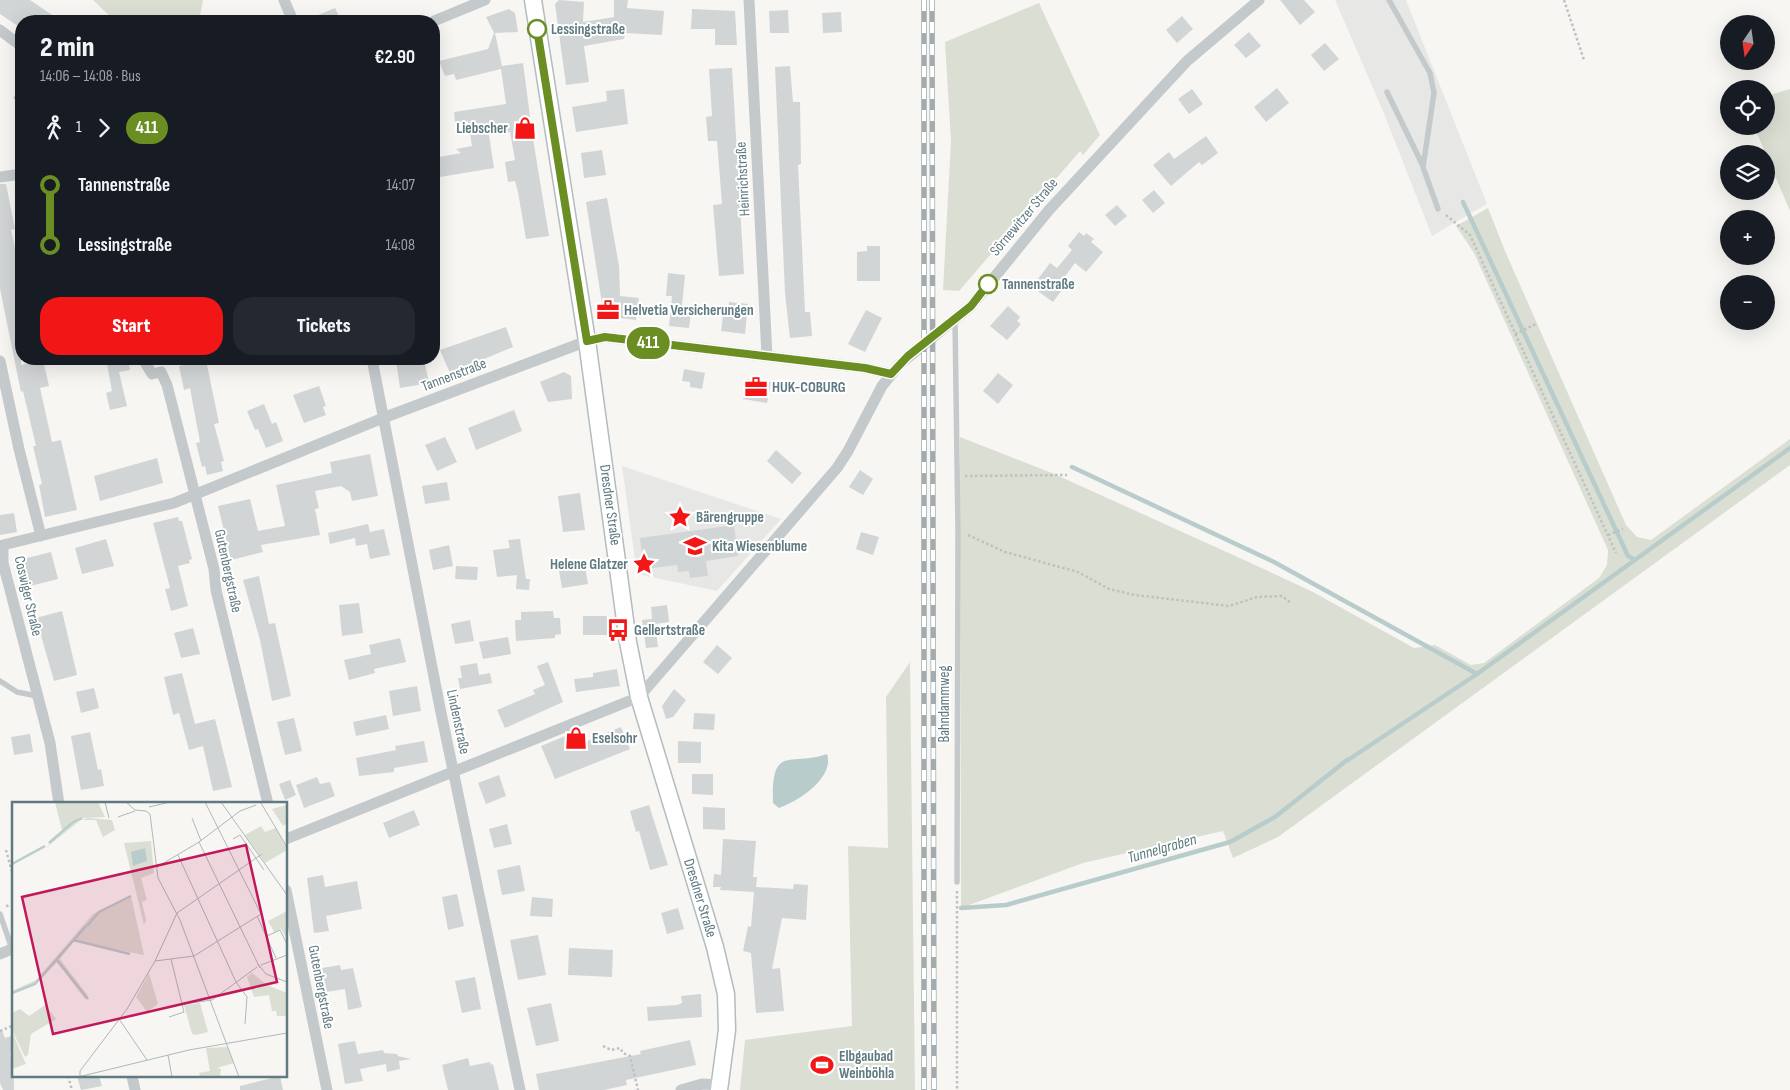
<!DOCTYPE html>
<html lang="en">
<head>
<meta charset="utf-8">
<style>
  body { margin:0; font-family:"Sofia Sans Condensed",sans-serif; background:#242831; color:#f1f3f6; height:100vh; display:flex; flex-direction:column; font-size:19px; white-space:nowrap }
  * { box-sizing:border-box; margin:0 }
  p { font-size:16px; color:#9ea1a6 }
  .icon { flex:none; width:28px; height:28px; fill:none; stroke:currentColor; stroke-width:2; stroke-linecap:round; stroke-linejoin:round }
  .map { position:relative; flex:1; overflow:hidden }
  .sheet { position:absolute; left:15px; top:15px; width:425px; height:350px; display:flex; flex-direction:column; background:#171b24; border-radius:20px; box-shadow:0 5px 20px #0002 }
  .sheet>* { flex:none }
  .badge { padding:0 10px; border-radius:16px; font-size:18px; line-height:32px }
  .needle { width:32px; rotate:193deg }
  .fabs { position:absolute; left:1720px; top:15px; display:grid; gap:10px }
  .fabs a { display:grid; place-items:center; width:55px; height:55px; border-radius:50%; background:#171b24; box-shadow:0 5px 20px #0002; font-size:25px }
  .map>.badge { position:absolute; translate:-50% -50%; box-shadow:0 0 0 2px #fff }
  .legs { display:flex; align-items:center; gap:8px; height:55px; padding:0 25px; font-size:16px }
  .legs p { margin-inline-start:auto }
  .headline { display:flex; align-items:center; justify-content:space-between; height:85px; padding:0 25px }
  h1 { font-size:28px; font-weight:800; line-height:38px }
  .button { display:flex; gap:10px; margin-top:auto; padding:10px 25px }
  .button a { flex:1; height:58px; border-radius:20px; background:#f31616; color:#fff; font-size:20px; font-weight:800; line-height:58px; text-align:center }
  .button a+a { background:#242831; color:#f1f3f6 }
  ul { padding:0 25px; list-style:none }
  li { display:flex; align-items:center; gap:18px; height:60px; font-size:19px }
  li i { display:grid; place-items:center; width:8px; height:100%; margin:0 6px; background:currentColor }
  li i::after { content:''; width:12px; height:12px; margin:-6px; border:4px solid; border-radius:50%; background:#171b24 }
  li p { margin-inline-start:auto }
  li:first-child i { background:linear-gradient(#0000 50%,currentColor 0) }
  li:last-child i { background:linear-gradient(currentColor 50%,#0000 0) }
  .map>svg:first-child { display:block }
  .built { fill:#e7e8e6 }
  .green { fill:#dbdfd3 }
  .water { fill:#b9cccc }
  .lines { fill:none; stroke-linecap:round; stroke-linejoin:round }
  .stream { stroke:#b9cccc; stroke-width:4.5 }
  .building { fill:#d2d5d6 }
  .secondary-casing { stroke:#b3bcbf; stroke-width:19 }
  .path { stroke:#bdc1c2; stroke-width:2.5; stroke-dasharray:2.5 2.5; stroke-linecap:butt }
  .lane { stroke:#c4cacc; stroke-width:5.5 }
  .street { stroke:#c4cacc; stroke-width:11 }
  .secondary { stroke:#fff; stroke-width:16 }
  .rail-casing { stroke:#a2acaf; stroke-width:5.5 }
  .rail { stroke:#fff; stroke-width:4; stroke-dasharray:11; stroke-linecap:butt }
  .line-1-casing { stroke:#fff; stroke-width:11 }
  .line-1 { stroke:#6b8e23; stroke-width:8 }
  .stop-1-dot { fill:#fff; stroke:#6b8e23; stroke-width:2.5 }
  .labels { text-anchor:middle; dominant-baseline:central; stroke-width:4; stroke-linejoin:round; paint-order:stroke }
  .stop-label { font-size:15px; font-weight:bold; fill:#5f7a81; stroke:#fff; text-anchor:start }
  .poi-label { font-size:15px; font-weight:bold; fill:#5f7a81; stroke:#fff; text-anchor:start }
  .street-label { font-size:15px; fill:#5f7a81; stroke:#fff }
  .water-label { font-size:16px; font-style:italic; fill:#5a7b7c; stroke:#fff }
  .inset-river { fill:none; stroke:#b9cccc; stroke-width:2.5 }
  .inset-road { fill:none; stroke:#acb9bb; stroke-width:1 }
  .view { fill:#c2185b; fill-opacity:0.15; stroke:#c2185b; stroke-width:2.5 }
  .inset-edge { fill:none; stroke:#5f7a81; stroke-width:2.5 }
</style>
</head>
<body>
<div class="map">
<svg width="1790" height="1090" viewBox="0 0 1790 1090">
  <rect width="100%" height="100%" fill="#f7f6f3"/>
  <path class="built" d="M1335,0H1406L1487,204L1432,236L1383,111Z
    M622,466L781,519L717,591L637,574Z"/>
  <path class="green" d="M93,0H203L199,21H115Z
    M1039,3L1100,135L1083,155L1080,151L959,291L943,290L951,141L945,42Z
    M1790,89V211L1754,126H1766V96Z
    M1488,208L1505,251L1626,525L1637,537L1651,540L1790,439V465L1278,837L1233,858L1223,831L1083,863L961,908L960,437L1052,473L1253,564L1313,592L1414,648L1435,645L1471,665L1484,663L1599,578L1607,565L1608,550L1474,253L1456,226Z
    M910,662L915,1090H740L745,1040L852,1026L848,846L888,848L886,697Z"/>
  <path class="water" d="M827,754C835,778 797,802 779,808L773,803C771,743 790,767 827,754Z"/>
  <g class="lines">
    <path class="stream" d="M1463,202L1628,556L1635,560
      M1072,467L1274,562L1477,674
      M1348,760L1477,674L1790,448
      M961,908L1006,905L1230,842L1275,817L1347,760"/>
  </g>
  <path class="building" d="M0,0H30L61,21H21L18,26L0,14Z
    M559,0L584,2L583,22L614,17V0H628L627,8L664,11L662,35L625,33L624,39L584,46L589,82L566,85L555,4Z
    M1280,0H1304L1315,12L1300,25Z
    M335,8L341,21H304Z
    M509,9L515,13L518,32L495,33L502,66L523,63L533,139L549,236L526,239L518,192L515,181L508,182L505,162L515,160L510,132L489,135L494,168L434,178V158L461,153L456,149L472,146L468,121L455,123L454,112L506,104L501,69L456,80L454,74L445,76L439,61L488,49L494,33L486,17Z
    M692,9L735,11L737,45H715V29H691Z
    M788,10L789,33H770L769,11Z
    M841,12L842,32L823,33L822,13Z
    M1182,16L1193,29L1177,43L1166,30Z
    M1249,32L1261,46L1246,58L1234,45Z
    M1325,43L1339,59L1324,71L1311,55Z
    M790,66L793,102H800L801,164L798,165L803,268L805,312H810L812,336L790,338L785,293L775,67Z
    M732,68L744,274L719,276L713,205L722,204L717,141H708L706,117L712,116L709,69Z
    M1277,88L1289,103L1266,122L1254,107Z
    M624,89L628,124L576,132L572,107L607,101L606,91Z
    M1192,89L1203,104L1189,114L1178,99Z
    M1206,136L1218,153L1202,165L1199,162L1171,186L1153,165L1169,152L1174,159Z
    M602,150L606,175L584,178L581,153Z
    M0,184H6L15,229L11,230L17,256L21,255V365L43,360L49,386L40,388L52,442L61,440L77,510L45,517L39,485L42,484L33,446H36L23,391L21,392L0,289Z
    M1154,190L1165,203L1153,213L1142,200Z
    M607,198L619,266L620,296L639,298L636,320L604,316L586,202Z
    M1117,205L1127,216L1115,226L1105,215Z
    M1079,232L1084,236L1086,233L1094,239L1091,242L1103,252L1086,272L1075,263L1060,283L1065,286L1053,302L1032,287L1050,263L1057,268L1072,250L1068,246Z
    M867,246H880V281H857V252L867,251Z
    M668,273L685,275L682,305L692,306L689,328L669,326L672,296H666Z
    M729,302L748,304L745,334L721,331L723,315H727Z
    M1008,306L1020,317L1017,321L1021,324L1007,340L990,326Z
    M866,310L882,318L865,352L848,344Z
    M506,327L513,347L450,373L440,350Z
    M106,359H128L130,370L119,372L127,406L110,410L106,393L112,391Z
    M424,359L429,383L400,388L396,360Z
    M206,360L219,423L214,424L224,461L221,462L223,471L207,475L205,466L202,467L196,443L200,442L190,388L184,390L179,366Z
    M684,369L705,373L702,389L690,387V382L682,381Z
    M564,372L571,376L572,399L548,402L540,382Z
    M998,373L1013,385L998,404L983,391Z
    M746,379L771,382L767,403L743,399Z
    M319,386L326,406L323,407L326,415L304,423L293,395Z
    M264,404L272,424L276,422L283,441L266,448L258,429L255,430L247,411Z
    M514,410L522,431L476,450L468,428Z
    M445,437L457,462L437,471L425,445Z
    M776,450L802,473L792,484L767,461Z
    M370,454L378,496L352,501L350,492L341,486L315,491L319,508L315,509L320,535L261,545L263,552L231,560L218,506L250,499L258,531L285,526L276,485L332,473L330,462Z
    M157,458L163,483L100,501L94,476Z
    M860,470L873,479L863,495L849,487Z
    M447,482L450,500L425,504L422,486Z
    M580,493L585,530L563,532L558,496Z
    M14,513L17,532L0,535V515Z
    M178,517L179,521H182L192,559L189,560L190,563L178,566L188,606L171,611L165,589L170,588L153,523Z
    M368,524L370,532L384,529L390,555L370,559L367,544L356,546L355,538L330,544L328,533Z
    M734,525L738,556L706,561L708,576L690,578L689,571L678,572L677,565L644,569L640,538Z
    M861,532L879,537L873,555L856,549Z
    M106,539L114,566L82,574L75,548Z
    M520,539L526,579H530L529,590L516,589L517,575L497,577L493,550L510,548L508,540Z
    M449,545L453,566L433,570L429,550Z
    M51,552L58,579L30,586L23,559Z
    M584,561L588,584L562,588L558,565Z
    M456,566L478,567L477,580L455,579Z
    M259,576L269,624L275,623L291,696L272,701L260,640L243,580Z
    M359,603L363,633L342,636L339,605Z
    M667,605L669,622L655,624L658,647L646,648L642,620L652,619L651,607Z
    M62,611L77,675L54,681L36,618Z
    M553,611L554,618H560L561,634L555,635V638L516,641L515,620H521V612Z
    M583,616H607V635H583Z
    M470,620L474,641L455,644L451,624Z
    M193,628L200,654L181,658L174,633Z
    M508,637L511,654L483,659L479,642Z
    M400,638L406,662L374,669L375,673L349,680L344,660L371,654L369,645Z
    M717,645L732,658L718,674L703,662Z
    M548,662L563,702L505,728L497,710L535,694L533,690L545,685L537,666Z
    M477,663L479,675L490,673L492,683L460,689L458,678H462L460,666Z
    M617,669L620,686L576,692L574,679L593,677V673Z
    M182,673L195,724L215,719L232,787L213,791L203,746L189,750L179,713L173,715L164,677Z
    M417,686L421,711L393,716L389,691Z
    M94,688L99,708L81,713L76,692Z
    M674,689L686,700L673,717L666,719L662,706Z
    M694,713L715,714L714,730L693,729Z
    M386,715L389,729L356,736L353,722Z
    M294,718L302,751L285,755L277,722Z
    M621,727L630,749L555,779L541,746L575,732L580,744Z
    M90,732L98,770L101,769L104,786L81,790L71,736Z
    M30,734L33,752L14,755L11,737Z
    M424,741L428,762L394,768V772L359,776L356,758L396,750L395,746Z
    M678,741L701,742V763H678Z
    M692,774H713V795L692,794Z
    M499,775L506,796L486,804L478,783Z
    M317,777L320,784L330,782L335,796L304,808L296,785Z
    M290,780L296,795L285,800L279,784Z
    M649,805L668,865L650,870L639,831L636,832L630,811Z
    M703,807L725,808V830L703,829Z
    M414,810L420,825L389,838L383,823Z
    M507,824L512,844L494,848L489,829Z
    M723,839L756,841L753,877H757L756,887L793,889L794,884L808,885L806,920L782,918L772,969L780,968L784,1011L756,1013L751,953L743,951L748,926L751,927L754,892L720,890L721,887H713L714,874L721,875Z
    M520,865L525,891L502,895L497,870Z
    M323,875L325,887L357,881L362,909L326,916L329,931L314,933L307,878Z
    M457,894L464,926L448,930L442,897Z
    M532,897L553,899L552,917L530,916Z
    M678,908L684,929L667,934L661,913Z
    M538,935L546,975L518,980L510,940Z
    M569,948L613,950L612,977L568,975Z
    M340,965L341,970L353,968L362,1007L348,1010L345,989L326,992L322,968Z
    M475,977L481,1009L462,1013L455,981Z
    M701,994L702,1017L648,1021L647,1007L677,1005L682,1003L681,996Z
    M551,1003L559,1041L536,1046L527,1008Z
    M2,1030L5,1038L14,1035V1054H10L14,1065V1090H3L0,1083V1031Z
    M690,1040L696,1065L626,1080L627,1085L604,1090H539L536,1074L641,1054L640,1051Z
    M355,1041L358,1054L383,1050L384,1053L397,1054L398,1056L411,1059L399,1061L400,1069L387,1072L386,1064L360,1069L363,1081L345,1084L338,1044Z
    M468,1058L470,1066L490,1062L491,1065L493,1064L499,1090H448L442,1065Z
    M77,1076H99L102,1086L81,1090Z
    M280,1076L283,1090H240V1086Z"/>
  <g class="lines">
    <defs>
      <path id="secondary" d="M533,0L587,341L628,642L639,697L715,947L726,994L727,1030L719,1090"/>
    </defs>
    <use href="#secondary" class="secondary-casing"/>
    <path class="path" d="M1564,0L1584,60
      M14,97L21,103
      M1446,215L1470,235L1616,553
      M1515,334L1536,324
      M965,476L1067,475
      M968,535L1005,552L1078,572L1109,589L1135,595L1229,606L1257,597L1282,596L1291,603
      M1608,535L1623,529
      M6,850L14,879
      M957,891V1090
      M6,906L14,905
      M0,1031L14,1025
      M603,1046L611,1050L620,1048L623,1053L630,1056L638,1090
      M68,1076L72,1090"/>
    <path class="lane" d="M1389,0L1430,73L1434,93L1423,167L1438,209
      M1387,92L1423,166
      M955,319L958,531L957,882
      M0,681L17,692L37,696
      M0,914L12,949"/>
    <path class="street" d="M284,0L293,21
      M749,0L767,356
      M434,21L485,0
      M0,30L21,46
      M0,177L21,174
      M143,359L152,374L161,372L167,385L214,569L216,590L268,804
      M372,359L440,708L520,1090
      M0,361L19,449L41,536
      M59,804L50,743L3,563V545L174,503L383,418L587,341L605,337L865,368L891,374
      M286,839L639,697L837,468L848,451L882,386L899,365L971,306L1049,210L1187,61L1259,0
      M286,890L327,1090
      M0,954L14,948
      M132,1076L135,1090
      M681,1090L702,1084L720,1085"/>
    <use href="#secondary" class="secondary"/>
    <defs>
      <path id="rail" d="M924,0V1090
        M932,0L934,1090"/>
    </defs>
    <use href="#rail" class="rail-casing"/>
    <use href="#rail" class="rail"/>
  </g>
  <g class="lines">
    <defs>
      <path id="line-1" d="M537,29L587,341L605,337L865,368L891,374L908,356L971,306L988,284"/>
    </defs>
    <use href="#line-1" class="line-1-casing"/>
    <use href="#line-1" class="line-1"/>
  </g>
  <defs>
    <symbol id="shop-bare" viewBox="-9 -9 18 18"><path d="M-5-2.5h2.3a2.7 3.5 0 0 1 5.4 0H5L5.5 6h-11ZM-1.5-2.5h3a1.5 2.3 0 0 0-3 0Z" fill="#f31616" stroke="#fff" stroke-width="2.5" paint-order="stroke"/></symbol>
    <symbol id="office-bare" viewBox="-9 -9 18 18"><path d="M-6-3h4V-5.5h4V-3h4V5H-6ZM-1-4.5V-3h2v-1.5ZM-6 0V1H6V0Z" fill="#f31616" stroke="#fff" stroke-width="2.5" paint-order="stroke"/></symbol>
    <symbol id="sight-bare" viewBox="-9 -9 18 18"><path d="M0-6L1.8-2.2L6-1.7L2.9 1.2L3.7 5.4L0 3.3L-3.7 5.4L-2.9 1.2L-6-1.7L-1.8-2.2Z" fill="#f31616" stroke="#fff" stroke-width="2.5" paint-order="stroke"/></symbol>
    <symbol id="school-bare" viewBox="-9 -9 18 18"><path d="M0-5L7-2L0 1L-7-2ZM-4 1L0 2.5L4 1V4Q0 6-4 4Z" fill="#f31616" stroke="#fff" stroke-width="2.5" paint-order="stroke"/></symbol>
    <symbol id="bus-bare" viewBox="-9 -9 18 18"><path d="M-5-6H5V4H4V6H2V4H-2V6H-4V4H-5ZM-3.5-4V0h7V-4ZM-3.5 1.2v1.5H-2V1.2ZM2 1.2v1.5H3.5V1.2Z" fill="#f31616" stroke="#fff" stroke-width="2.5" paint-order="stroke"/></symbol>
    <symbol id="stadium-bare" viewBox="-9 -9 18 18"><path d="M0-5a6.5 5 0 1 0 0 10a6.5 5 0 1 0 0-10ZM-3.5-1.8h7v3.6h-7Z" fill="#f31616" stroke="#fff" stroke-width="2.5" paint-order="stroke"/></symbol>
  </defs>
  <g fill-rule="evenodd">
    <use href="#shop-bare" x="509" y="112" width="32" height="32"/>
    <use href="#office-bare" x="592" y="294" width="32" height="32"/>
    <use href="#office-bare" x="740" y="371" width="32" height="32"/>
    <use href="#sight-bare" x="664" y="501" width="32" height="32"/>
    <use href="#school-bare" x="679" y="530" width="32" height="32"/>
    <use href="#sight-bare" x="628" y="548" width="32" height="32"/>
    <use href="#bus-bare" x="602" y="614" width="32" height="32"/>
    <use href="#shop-bare" x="560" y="722" width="32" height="32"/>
    <use href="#stadium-bare" x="806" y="1049" width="32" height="32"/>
  </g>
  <g class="stop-1-dot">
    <circle cx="537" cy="29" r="9"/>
    <circle cx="988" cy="284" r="9"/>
  </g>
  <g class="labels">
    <g class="stop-label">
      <text x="551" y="29">Lessingstraße</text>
      <text x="1002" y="284">Tannenstraße</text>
    </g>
    <g class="poi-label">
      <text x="508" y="128" text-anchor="end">Liebscher</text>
      <text x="624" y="310">Helvetia Versicherungen</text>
      <text x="772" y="387">HUK-COBURG</text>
      <text x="696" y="517">Bärengruppe</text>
      <text x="712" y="546">Kita Wiesenblume</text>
      <text x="628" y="564" text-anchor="end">Helene Glatzer</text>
      <text x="634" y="630">Gellertstraße</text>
      <text x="592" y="738">Eselsohr</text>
      <text x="839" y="1056">Elbgaubad<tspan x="839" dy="17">Weinböhla</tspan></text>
    </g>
    <g class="street-label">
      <text transform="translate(743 179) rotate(-93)">Heinrichstraße</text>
      <text transform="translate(1024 217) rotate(-50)">Sörnewitzer Straße</text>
      <text transform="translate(454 375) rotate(-21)">Tannenstraße</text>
      <text transform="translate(610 505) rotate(82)">Dresdner Straße</text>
      <text transform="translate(228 571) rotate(78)">Gutenbergstraße</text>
      <text transform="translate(28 596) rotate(77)">Coswiger Straße</text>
      <text transform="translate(944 704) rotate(-90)">Bahndammweg</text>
      <text transform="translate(458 722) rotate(78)">Lindenstraße</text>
      <text transform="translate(700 898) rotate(73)">Dresdner Straße</text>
      <text transform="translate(321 987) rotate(79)">Gutenbergstraße</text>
    </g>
    <g class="water-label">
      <text transform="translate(1162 849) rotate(-16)">Tunnelgraben</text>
    </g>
  </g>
  <g transform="translate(12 802)">
    <rect width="275" height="275" fill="#f7f6f3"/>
    <path d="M43,0H86L93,15L70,16L50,28ZM274,3L275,21L271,24L260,7ZM77,16L100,18L103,28L91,35L84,18H69L36,44L0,65L33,46L61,22L72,17ZM249,24L253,30L264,26L273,43L275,41V48L253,61L233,33ZM139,39L142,71L129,76L135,98L130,100L134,118L132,123L112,41ZM119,94L132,153L62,139L48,157L76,194L73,197L45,160L24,182L0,192V189L24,178L81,112ZM275,109V137L269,127L262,130L256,119ZM137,171L146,202L135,210L124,195ZM240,171L255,183L275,191V214H265L264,209H260L257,193L242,195L235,175ZM188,201L196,230L184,233L180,232L172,203ZM33,203L44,217L19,232L16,253L13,255L0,228V211L8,207L17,214ZM0,230L14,262L0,267ZM215,245L222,261L205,266L209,267L208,275H188L187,271L198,269L194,246Z" fill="#dbdfd3"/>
    <path d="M133,46L135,59L121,64L119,50Z" fill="#b9cccc"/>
    <path class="inset-river" d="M37,41L60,21L70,16M0,62L33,44M75,124L87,110L119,94M61,138L118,152M44,157L76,197M0,191L23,182L74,124"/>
    <path class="inset-road" d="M93,0L97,16M114,0L123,8L134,9L138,12L146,76L168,118L227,275M209,0L275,93M249,1L275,45M137,5L158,0M106,15L123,9M180,16L189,39M221,37L228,33L252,68M187,40L246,162M166,53L224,180L235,195L233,222M145,65L187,40L228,9L244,3M245,114L264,156M255,134L268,128L275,142M143,159L182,154L249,112L193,0M249,163L275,153M248,166L246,162L254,172L275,180M172,202L200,198L245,165M157,215L172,210L159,157M107,217L135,258M156,253L160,275M68,274V269L115,207L143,159L165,111L250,52M66,275L177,248L275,231"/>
    <path class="view" d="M234,43L265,180L41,232L10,95Z"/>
    <rect width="275" height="275" class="inset-edge"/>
  </g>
</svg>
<div class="fabs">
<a><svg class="needle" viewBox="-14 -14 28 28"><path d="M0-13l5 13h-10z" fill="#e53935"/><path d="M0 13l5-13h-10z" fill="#9ea1a6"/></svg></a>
<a><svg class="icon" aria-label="locate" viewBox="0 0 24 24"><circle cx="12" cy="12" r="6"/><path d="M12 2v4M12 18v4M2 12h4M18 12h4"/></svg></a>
<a><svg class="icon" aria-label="layers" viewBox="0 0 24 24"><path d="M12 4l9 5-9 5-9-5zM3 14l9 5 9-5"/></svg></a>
<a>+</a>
<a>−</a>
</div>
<b class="badge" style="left:648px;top:343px;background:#6b8e23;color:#fff">411</b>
<section class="sheet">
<div class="headline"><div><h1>2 min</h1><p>14:06 – 14:08 · Bus</p></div><b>€2.90</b></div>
<div class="legs"><svg class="icon" aria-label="walk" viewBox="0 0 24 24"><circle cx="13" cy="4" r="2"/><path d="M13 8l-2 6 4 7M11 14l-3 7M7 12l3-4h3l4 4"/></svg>1<svg class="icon" aria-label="forward" viewBox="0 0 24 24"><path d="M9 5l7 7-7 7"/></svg><b class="badge" style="background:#6b8e23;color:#fff">411</b></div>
<ul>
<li><i style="color:#6b8e23"></i><b>Tannenstraße</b><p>14:07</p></li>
<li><i style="color:#6b8e23"></i><b>Lessingstraße</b><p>14:08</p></li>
</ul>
<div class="button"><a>Start</a><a>Tickets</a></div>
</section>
</div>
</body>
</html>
